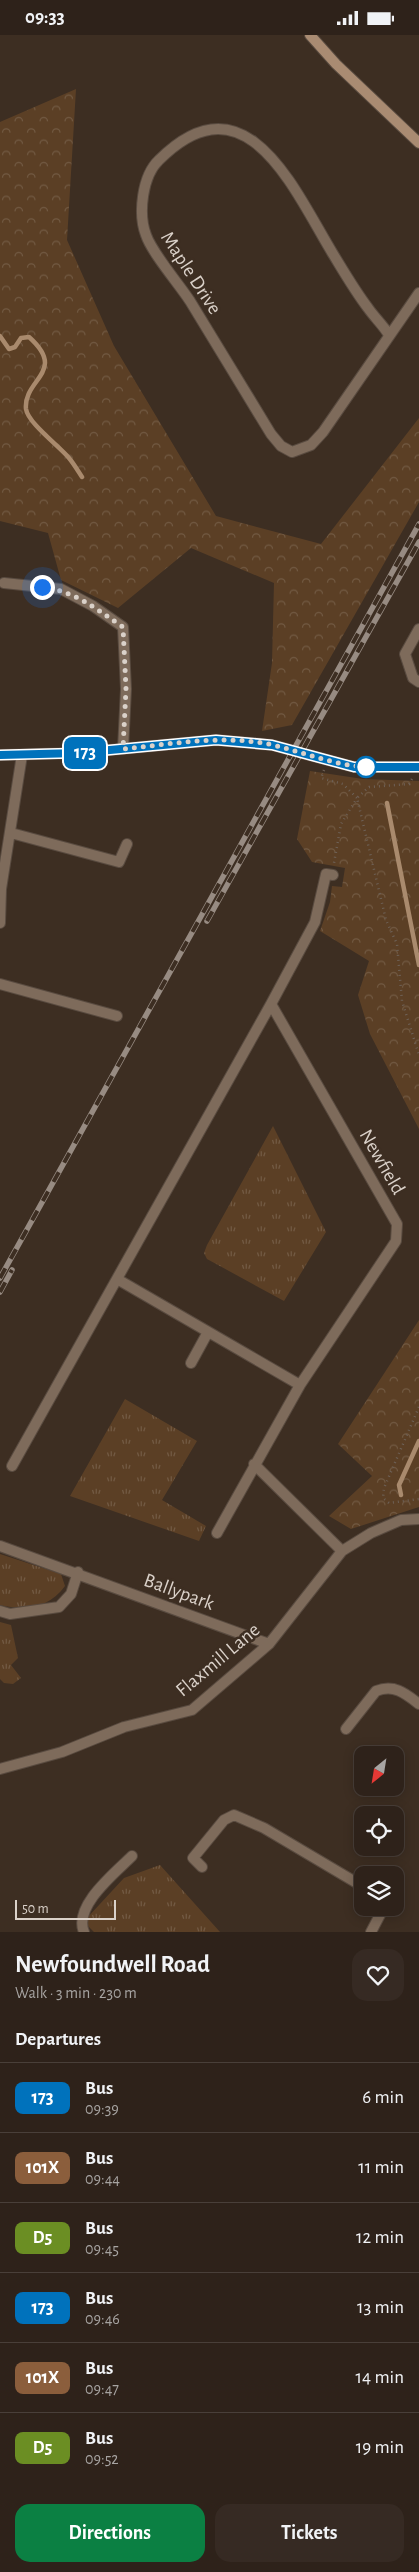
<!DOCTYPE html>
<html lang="en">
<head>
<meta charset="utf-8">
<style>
  body { margin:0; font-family:"Alegreya Sans",sans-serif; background:#362a23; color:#f1f3f6; height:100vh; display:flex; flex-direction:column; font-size:19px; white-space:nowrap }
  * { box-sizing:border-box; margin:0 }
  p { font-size:16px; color:#a7a4a2 }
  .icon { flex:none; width:28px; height:28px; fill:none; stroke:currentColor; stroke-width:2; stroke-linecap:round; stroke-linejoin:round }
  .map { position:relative; height:1897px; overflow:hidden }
  .details { display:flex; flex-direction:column; background:#2e221a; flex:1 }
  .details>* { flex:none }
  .badge { padding:0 10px; border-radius:8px; font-size:18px; line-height:32px }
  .needle { width:32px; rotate:210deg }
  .controls { position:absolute; left:354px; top:1711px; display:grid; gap:10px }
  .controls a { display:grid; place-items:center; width:50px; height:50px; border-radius:10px; background:#2e221a; box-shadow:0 2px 12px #0003,0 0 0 1px #493f39; font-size:25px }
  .scale { position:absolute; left:15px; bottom:12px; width:101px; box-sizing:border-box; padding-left:5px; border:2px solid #dad1c9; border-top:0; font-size:14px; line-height:18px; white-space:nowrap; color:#dad1c9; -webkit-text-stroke:4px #3d2e22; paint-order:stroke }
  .you { position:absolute; width:25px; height:25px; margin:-12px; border:4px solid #fff; border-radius:50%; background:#1a73e8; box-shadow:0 0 0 8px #1a73e833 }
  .map>.badge { position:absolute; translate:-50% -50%; box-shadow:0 0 0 2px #fff }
  h2 { padding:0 15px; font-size:19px; line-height:45px }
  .round { display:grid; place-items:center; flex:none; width:52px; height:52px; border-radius:15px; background:#362a23 }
  .overview { display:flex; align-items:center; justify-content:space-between; height:85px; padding:0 15px }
  h1 { font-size:24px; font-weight:700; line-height:38px }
  .primary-button { display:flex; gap:10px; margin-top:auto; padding:10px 15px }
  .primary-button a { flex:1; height:58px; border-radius:15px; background:#0b8043; color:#fff; font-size:20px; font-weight:700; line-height:58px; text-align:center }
  .primary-button a+a { background:#362a23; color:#f1f3f6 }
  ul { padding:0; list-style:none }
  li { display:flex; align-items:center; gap:15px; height:70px; padding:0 15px; border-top:1px solid #493f39 }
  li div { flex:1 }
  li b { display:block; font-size:19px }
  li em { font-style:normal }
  li .badge { min-width:55px; font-weight:700; text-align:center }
  .status { display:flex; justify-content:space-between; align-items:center; height:35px; padding:0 25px; background:#2e221a; direction:ltr }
  .status svg { height:14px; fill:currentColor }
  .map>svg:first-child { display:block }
  .grass { fill:url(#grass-tufts) }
  .forest { fill:url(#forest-crowns) }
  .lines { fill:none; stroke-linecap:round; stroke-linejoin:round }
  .stream { stroke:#a98a6d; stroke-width:4.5 }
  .street-casing { stroke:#594b40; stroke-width:12 }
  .secondary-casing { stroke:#594b40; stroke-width:12 }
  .path { stroke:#6e6157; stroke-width:2.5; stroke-dasharray:1 4; stroke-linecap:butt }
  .street { stroke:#7e6b5b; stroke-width:10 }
  .secondary { stroke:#a98b72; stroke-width:10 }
  .rail-casing { stroke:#978b82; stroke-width:5.5 }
  .rail { stroke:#3d2e22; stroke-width:4; stroke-dasharray:11; stroke-linecap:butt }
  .line-casing { stroke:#fff; stroke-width:11 }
  .line { stroke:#0072bc; stroke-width:8 }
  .walk { stroke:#dad1c9; stroke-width:5; stroke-dasharray:0 9 }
  .stop-dot { fill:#fff; stroke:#0072bc; stroke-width:2.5 }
  .labels { text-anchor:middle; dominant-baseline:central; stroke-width:5; stroke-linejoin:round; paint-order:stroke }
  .street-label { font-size:20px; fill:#dad1c9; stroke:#3d2e22 }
</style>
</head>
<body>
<div class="status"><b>09:33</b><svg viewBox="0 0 49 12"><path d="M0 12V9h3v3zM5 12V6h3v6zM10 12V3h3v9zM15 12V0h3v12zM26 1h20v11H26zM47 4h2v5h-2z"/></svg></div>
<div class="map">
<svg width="419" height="1897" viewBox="0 0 419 1897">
  <defs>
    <pattern id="grass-tufts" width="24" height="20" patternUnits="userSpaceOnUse" patternTransform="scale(1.25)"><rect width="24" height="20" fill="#5b3f25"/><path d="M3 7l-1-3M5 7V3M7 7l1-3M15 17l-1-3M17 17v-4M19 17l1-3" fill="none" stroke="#725a43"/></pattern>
    <pattern id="forest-crowns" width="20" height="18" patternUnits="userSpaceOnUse" patternTransform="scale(1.25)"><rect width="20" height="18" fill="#5b3f25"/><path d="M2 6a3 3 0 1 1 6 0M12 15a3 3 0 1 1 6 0" fill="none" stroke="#725a43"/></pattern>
  </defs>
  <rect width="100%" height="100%" fill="#3d2e22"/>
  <path class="grass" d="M273,1091L326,1197L284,1266L207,1224L204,1218L207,1210Z
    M125,1364L197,1406L162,1465L206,1491L199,1506L70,1461Z
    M0,1519L61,1539L65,1551C49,1573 26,1576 0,1570Z
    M0,1587L11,1590L18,1623L11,1630L21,1643L13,1649L4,1648L0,1644Z
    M160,1830L220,1897H94L88,1891L87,1883L124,1843Z"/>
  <path class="forest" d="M76,54L67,205L114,311L216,481L321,509L419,383V467L292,690L262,696L272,628L274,548L191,513L118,573L61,545L48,498L0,486V87Z
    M310,736L363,744L419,746V1094L370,999L358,960L369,926L320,896L330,867L332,851L342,852L345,833L312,827L297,804Z
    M419,1285V1472L351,1494L329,1481L372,1441L338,1409Z"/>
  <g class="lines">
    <path class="stream" d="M0,301L9,314L15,312L21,303L29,302C68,337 23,344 26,374C28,388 59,411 69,423C74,429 78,436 82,442
      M387,768L419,930
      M401,1460L399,1450L419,1406"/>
    <defs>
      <path id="street" d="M389,300C383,290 375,283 368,273C355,256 344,237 333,219C294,155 246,38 159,125C142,141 138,179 146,200C152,218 179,249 190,266C217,310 244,355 271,399L281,411L292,417L311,410L323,397L419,258
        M4,548L61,554L93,571L123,592L126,654L123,714
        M419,594L405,619L413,643L419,647
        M11,798L119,827L127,809
        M0,888L1,854L22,720
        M0,949L117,981
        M117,1244L300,1350
        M191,1328L208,1297
        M254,1429L342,1516
        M12,1431L271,969L315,887L326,839L333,840
        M217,1498L300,1350L396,1206L397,1189L271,969
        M0,1511L269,1609
        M0,1576L10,1579L59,1572L71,1559L78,1537
        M346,1694L376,1656C394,1649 405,1658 419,1669
        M0,1734L62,1717L124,1692L192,1675L269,1609L342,1516L371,1498L401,1485L419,1484
        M202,1832L193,1823L224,1785L234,1780L264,1793L362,1851
        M84,1897C73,1871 115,1838 132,1821
        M371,1897L382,1876L380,1872"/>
      <path id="secondary" d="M310,0L336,29L419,108
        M0,720L78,718L216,705L272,710L354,732H419"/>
    </defs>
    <use href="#street" class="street-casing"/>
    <use href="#secondary" class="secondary-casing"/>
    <path class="path" d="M324,735L321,743L343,749L357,763L341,789L334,828
      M412,744L409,749L369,752L357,763L386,885L397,909L402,966L419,1020
      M419,1372L384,1453L383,1463L389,1468L419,1464"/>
    <use href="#street" class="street"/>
    <use href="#secondary" class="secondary"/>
    <defs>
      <path id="rail" d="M207,886L419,507
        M0,1243L419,489
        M0,1257L12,1235"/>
    </defs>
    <use href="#rail" class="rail-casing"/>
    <use href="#rail" class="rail"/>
  </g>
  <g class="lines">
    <defs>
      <path id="line" d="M0,720L78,718L216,705L272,710L354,732H419"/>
    </defs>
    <use href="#line" class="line-casing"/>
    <use href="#line" class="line"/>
    <path class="walk" d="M42,552C75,556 96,574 123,592L126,654L123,714C172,709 224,699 273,710C307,718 337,732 374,732H366"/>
  </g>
  <circle class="stop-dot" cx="366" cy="732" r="10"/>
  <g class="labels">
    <g class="street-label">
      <text transform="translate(191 238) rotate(57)">Maple Drive</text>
      <text transform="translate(382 1127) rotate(60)">Newfield</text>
      <text transform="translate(179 1557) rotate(20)">Ballypark</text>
      <text transform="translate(218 1625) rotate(-40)">Flaxmill Lane</text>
    </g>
  </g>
</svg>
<div class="controls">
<a><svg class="needle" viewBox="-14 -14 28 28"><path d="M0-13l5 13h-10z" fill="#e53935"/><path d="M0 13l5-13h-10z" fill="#a7a4a2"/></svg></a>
<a><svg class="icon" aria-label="locate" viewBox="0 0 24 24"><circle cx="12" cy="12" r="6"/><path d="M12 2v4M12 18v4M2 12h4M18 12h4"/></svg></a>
<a><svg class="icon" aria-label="layers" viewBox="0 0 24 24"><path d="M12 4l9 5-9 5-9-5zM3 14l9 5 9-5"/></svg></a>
</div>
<div class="scale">50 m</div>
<div class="you" style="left:42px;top:552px"></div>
<b class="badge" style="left:85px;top:718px;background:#0072bc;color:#fff">173</b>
</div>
<section class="details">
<div class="overview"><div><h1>Newfoundwell Road</h1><p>Walk · 3 min · 230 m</p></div><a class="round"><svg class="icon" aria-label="heart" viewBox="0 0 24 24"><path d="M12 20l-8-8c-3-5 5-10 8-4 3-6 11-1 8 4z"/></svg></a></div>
<h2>Departures</h2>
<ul>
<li><span class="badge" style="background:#0072bc;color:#fff">173</span><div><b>Bus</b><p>09:39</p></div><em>6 min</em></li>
<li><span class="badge" style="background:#8b5e3c;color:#fff">101X</span><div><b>Bus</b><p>09:44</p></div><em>11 min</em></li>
<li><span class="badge" style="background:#6b8e23;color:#fff">D5</span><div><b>Bus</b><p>09:45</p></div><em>12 min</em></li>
<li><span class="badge" style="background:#0072bc;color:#fff">173</span><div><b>Bus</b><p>09:46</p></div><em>13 min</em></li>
<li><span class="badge" style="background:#8b5e3c;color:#fff">101X</span><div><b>Bus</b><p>09:47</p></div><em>14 min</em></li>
<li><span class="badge" style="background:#6b8e23;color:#fff">D5</span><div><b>Bus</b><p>09:52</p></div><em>19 min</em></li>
</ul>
<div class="primary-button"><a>Directions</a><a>Tickets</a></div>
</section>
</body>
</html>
